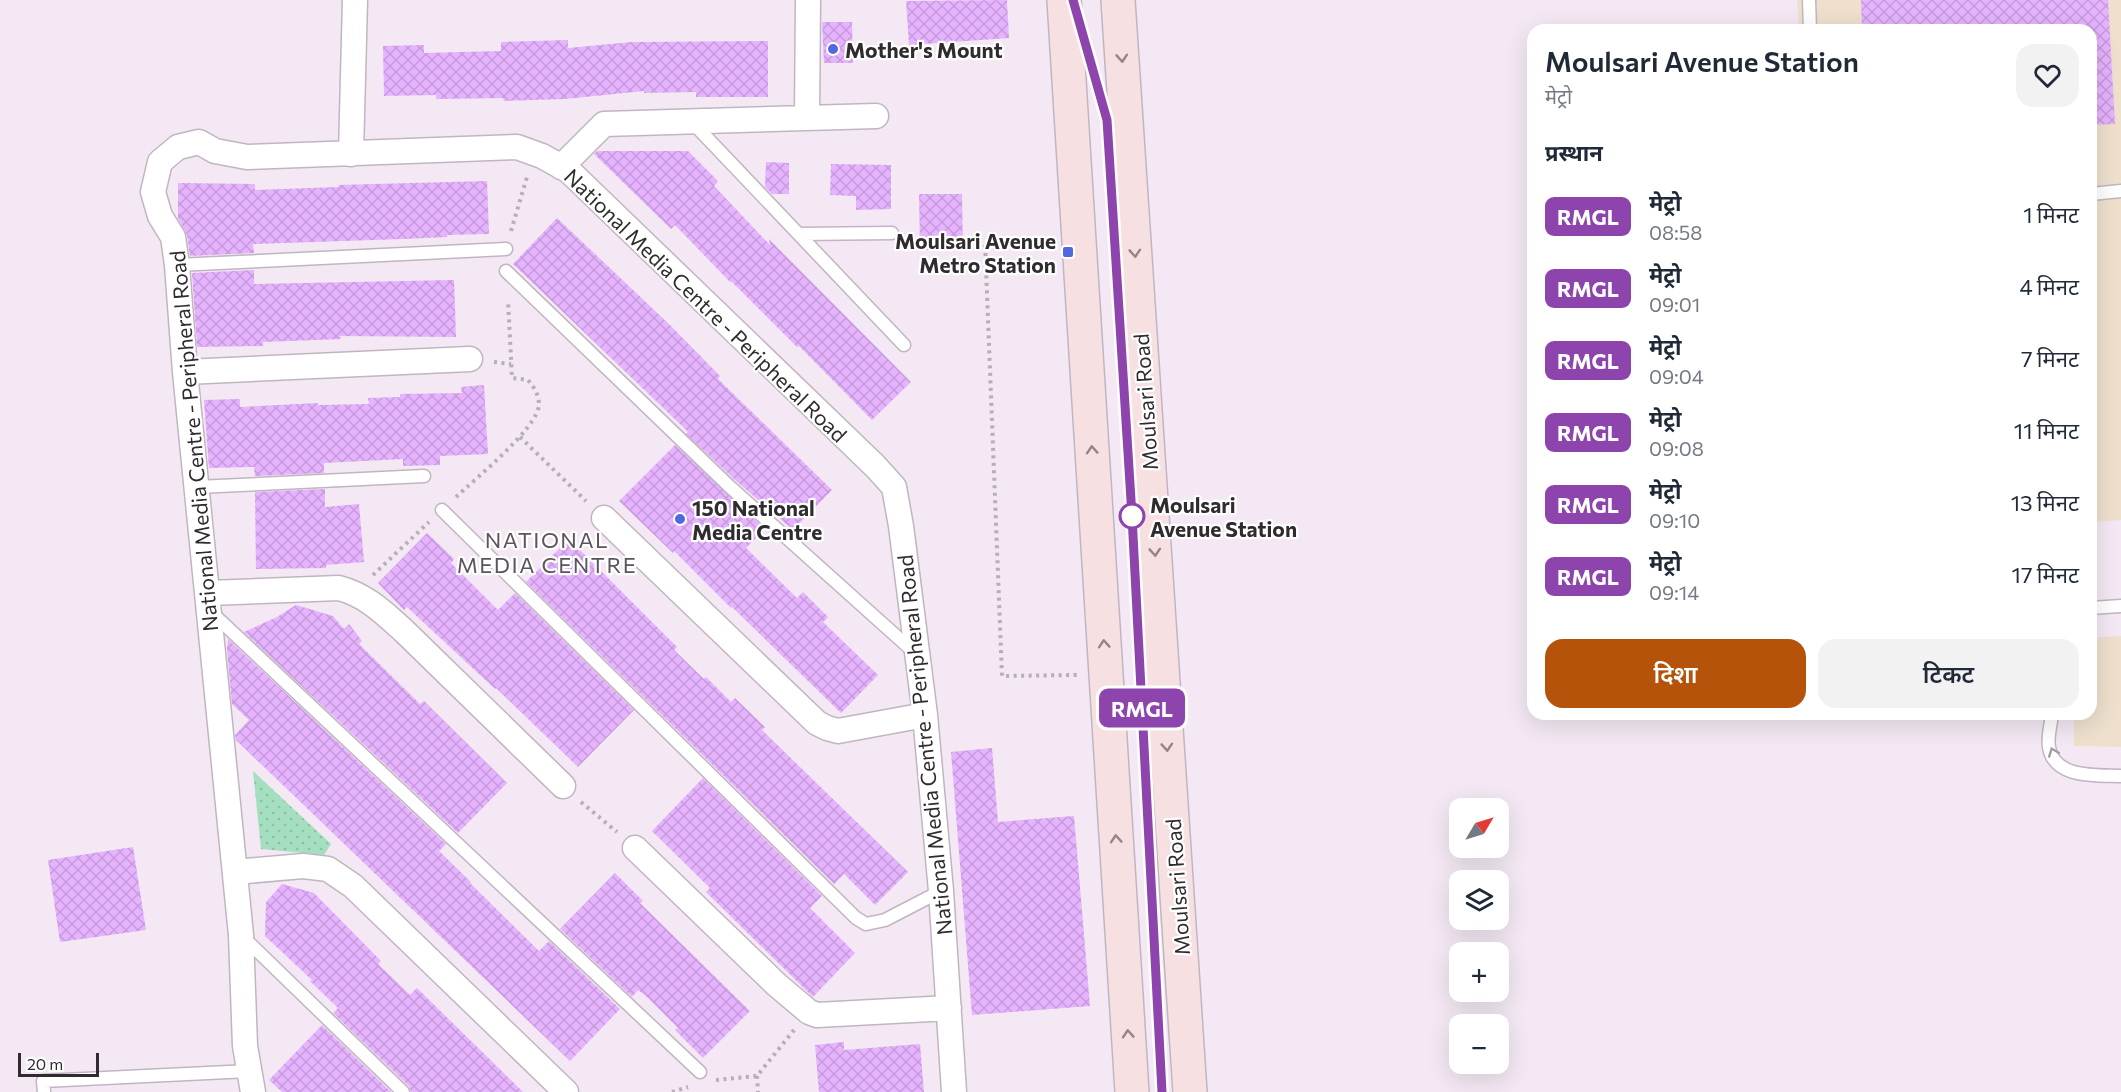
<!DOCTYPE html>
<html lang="hi">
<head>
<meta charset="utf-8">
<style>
  body { margin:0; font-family:Commissioner,"Noto Sans Devanagari",sans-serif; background:#f2f2f3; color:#1f2937; height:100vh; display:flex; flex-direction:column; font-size:22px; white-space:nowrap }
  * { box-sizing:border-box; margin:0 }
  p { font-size:20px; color:#747a83 }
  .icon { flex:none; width:33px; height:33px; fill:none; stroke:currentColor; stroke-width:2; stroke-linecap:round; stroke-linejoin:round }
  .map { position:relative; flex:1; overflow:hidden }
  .drawer { position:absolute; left:1527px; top:24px; width:570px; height:696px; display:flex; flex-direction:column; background:#fff; border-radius:18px; box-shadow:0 6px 24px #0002 }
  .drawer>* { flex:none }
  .badge { padding:0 12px; border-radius:9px; font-size:21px; line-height:39px }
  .needle { width:39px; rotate:52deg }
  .buttons { position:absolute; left:1449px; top:798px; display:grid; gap:12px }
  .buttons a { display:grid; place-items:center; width:60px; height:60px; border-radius:12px; background:#fff; box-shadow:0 6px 24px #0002; font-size:30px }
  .scale { position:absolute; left:18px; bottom:15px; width:81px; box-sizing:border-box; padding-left:6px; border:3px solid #2f2b2f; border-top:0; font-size:16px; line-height:21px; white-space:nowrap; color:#2f2b2f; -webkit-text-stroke:4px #fff; paint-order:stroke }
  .map>.badge { position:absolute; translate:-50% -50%; box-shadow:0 0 0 3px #fff }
  h2 { padding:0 18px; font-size:22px; line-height:54px }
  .round { display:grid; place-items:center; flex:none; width:63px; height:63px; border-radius:18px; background:#f2f2f3 }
  .head { display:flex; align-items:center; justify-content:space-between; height:102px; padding:0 18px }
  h1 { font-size:28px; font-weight:600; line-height:45px }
  .primary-button { display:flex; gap:12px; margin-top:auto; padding:12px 18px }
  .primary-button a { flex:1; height:69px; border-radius:18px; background:#b45309; color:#fff; font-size:24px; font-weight:600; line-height:69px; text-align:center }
  .primary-button a+a { background:#f2f2f3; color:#1f2937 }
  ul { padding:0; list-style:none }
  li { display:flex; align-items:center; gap:18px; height:72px; padding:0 18px }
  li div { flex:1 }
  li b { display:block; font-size:22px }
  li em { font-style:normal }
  li .badge { min-width:66px; font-weight:700; text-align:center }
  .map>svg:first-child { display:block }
  .commercial { fill:#eee0cd }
  .green { fill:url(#green-dots) }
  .building { fill:url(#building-cross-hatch) }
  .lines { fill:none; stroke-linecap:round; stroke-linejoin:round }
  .lane-casing { stroke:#c0b6c1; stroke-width:15 }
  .street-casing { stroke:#c0b6c1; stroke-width:27 }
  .secondary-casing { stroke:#c0b6c1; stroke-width:36 }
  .path { stroke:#b7aeb7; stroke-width:4; stroke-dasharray:3 4.5; stroke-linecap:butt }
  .lane { stroke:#fff; stroke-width:12 }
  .street { stroke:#fff; stroke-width:24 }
  .secondary { stroke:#f7e0e2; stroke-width:33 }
  .rail { stroke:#999199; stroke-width:4.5; stroke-dasharray:8 8; stroke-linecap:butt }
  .oneway { stroke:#938688 }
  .oneway2 { stroke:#a1a0a1 }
  .line-casing { stroke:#fff; stroke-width:14 }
  .line { stroke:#8e44ad; stroke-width:9 }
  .poi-dot { fill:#5069de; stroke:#fff; stroke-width:2 }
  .stop-dot { fill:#fff; stroke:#8e44ad; stroke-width:3 }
  .labels { text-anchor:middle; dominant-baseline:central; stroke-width:4.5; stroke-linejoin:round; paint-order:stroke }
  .poi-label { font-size:21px; font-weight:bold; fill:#2f2b2f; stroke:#fff; text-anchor:start }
  .street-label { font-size:21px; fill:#2f2b2f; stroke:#fff }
  .stop-label { font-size:21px; font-weight:bold; fill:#2f2b2f; stroke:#fff; text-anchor:start }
  .neighbourhood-label { font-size:22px; letter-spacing:1.5px; fill:#5d545e; stroke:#fff }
</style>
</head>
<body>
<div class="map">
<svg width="2121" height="1092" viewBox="0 0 2121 1092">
  <defs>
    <pattern id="green-dots" width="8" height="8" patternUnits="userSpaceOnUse" patternTransform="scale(1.5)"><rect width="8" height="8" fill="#a4e0bf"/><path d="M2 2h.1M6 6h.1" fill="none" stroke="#8ec0a4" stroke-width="1.8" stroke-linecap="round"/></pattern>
    <pattern id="building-cross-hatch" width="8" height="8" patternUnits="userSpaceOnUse" patternTransform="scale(1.5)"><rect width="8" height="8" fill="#e6b3ff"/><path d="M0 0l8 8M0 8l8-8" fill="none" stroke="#c69adb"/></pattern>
  </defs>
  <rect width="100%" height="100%" fill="#f3e8f3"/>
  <path class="commercial" d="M1797,0H2121V520L2091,522V30H1799Z
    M2121,636V747L2074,746V714H2091V638Z"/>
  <path class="green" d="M253,771L331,844L324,855L261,849Z"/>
  <path class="building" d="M1007,0L1009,38L909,45L906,1Z
    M1861,0H2108L2115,124L2091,125V30H1862Z
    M822,22H852L853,63H824Z
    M568,40V48L632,42L768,41V97H696V92L644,93V91L565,99L504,101L503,98L436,99V95L384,96L383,46L424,45V53L501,51V42Z
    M597,151H688L718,181L714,186L770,245L769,239L911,382L872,420L799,346L797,347L731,281L730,282L675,225L671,229L594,154Z
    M766,162L789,163V194H772L765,187Z
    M831,164L891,165V209L856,210V196L830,195Z
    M487,181L489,234L447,235V237L403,239L253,244L254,253L190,256L187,235L178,218V183L255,184V190L339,187L338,185Z
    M919,194H962L963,250H920Z
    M557,218L671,326L720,376L718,379L832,490L793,530L735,480L686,434L688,432L681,425L513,264Z
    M254,270V284L454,280L456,337L340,336L341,339L263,342V346L197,347L192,273Z
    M484,385L488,454L440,456V465L403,466V459L324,463V473L255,476L254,467L209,468L204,400L240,399V407L318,403V405L369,404L368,398L400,397V394L462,393L461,387Z
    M675,445L765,529L746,548L797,598L803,592L828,617L823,622L878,675L841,713L732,607L731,608L674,551L673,553L619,501Z
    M325,489V507L359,504L364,562L326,565V568L256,569L255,492Z
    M427,533L454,559L451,563L498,610L515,593L634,710L578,767L496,688L495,689L407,607L404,610L378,583Z
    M569,539L677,647L674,650L704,679L706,677L731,702L735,698L765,727L762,730L908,872L875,905L844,874L834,884L526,582Z
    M296,605L333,616L344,629L349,624L362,641L359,644L420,704L424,701L507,783L458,833L244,632L277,617Z
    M228,639L446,844L439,851L471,882L470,883L539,951L549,941L620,1009L570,1061L236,740L235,735L249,720L232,704L227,649Z
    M992,748L998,822L1074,816L1090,1006L972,1015L951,752Z
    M703,778L822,896L810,908L855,953L813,997L706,892L710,888L652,831Z
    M133,847L146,930L60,942L48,860Z
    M615,873L643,901L640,903L750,1011L703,1058L675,1030L678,1028L647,997L638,990L632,997L560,929Z
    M282,884L314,893L381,961L378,964L410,995L417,988L523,1092H411L409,1086L333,1013L338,1008L310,981L312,980L265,936L266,902Z
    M322,1025L391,1092H282L269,1080Z
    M844,1042V1050L920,1044L924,1092H819L815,1045Z"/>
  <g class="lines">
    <defs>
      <path id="lane" d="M1809,0L1810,30
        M692,122L904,345
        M2091,194L2121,191
        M799,234L892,233
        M177,265L506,249
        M506,271L729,486L914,652
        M197,487L424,476
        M442,510L856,918L866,924L885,920L941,891
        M2091,608L2121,606
        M210,611L700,1072
        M2052,714C2051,724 2047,738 2049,747C2054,779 2097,775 2121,776
        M242,936L403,1092
        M44,1092L43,1081L249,1071"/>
      <path id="street" d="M807,117L808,0
        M351,154L355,0
        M561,167L604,124L876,116
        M185,372L470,359
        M604,518L817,723L827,728L838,731L925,715
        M208,593L339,588C366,595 384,613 404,631L563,786
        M635,848L777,985L809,1012L817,1015L949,1008
        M235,872L303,866L328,869L353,886L566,1092
        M253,1092L245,1046L241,935L185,372L177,265L173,237L160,216L153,192L160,162L178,147L199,142L215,151L247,157L517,147L542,156L569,171L875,466L894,487L901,526L925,715L941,891L954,1092"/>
      <path id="secondary" d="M1064,0L1132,1092
        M1118,0L1190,1092"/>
    </defs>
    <use href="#lane" class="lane-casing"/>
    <use href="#street" class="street-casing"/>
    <use href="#secondary" class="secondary-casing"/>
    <path class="path" d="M511,231L527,177
      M1049,240L985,242L1002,676L1078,675
      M494,362L511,364
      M520,437L586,501
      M456,497C475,479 537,429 539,405C539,395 534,387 528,380L512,378L508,300
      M373,575L429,522
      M581,802L617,832
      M757,1076L758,1092
      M716,1080L757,1076L794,1030
      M672,1092L688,1087"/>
    <use href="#lane" class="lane"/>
    <use href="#street" class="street"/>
    <use href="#secondary" class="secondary"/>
    <path class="rail" d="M1073,0L1107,120L1132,516L1162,1092"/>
  </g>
  <defs><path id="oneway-chevron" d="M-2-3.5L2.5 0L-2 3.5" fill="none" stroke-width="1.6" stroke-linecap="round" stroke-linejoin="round" transform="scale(1.5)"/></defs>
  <g class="oneway">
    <use href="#oneway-chevron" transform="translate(1122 58) rotate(86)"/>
    <use href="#oneway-chevron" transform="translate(1135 253) rotate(86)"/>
    <use href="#oneway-chevron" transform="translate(1092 450) rotate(-94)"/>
    <use href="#oneway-chevron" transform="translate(1155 552) rotate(86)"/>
    <use href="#oneway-chevron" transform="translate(1104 644) rotate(-94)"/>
    <use href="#oneway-chevron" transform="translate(1167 747) rotate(86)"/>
    <use href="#oneway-chevron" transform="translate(1116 839) rotate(-94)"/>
    <use href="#oneway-chevron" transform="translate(1128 1034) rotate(-94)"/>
  </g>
  <use class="oneway2" href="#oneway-chevron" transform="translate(2053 752) rotate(-111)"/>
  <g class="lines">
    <defs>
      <path id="line" d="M1073,0L1107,120L1132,516L1162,1092"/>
    </defs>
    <use href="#line" class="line-casing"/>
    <use href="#line" class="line"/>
  </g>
  <g class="poi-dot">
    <circle cx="833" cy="49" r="6"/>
    <rect x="1062" y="246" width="12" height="12" rx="3"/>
    <circle cx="680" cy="519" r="6"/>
  </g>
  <circle class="stop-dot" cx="1132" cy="516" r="12"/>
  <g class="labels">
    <g class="poi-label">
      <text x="845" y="49">Mother's Mount</text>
      <text x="1056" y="240" text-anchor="end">Moulsari Avenue<tspan x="1056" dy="24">Metro Station</tspan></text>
      <text x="692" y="507">150 National<tspan x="692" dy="24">Media Centre</tspan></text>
    </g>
    <g class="street-label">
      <text transform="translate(706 305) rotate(44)">National Media Centre - Peripheral Road</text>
      <text transform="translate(1145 402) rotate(-94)">Moulsari Road</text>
      <text transform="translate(193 441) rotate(-95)">National Media Centre - Peripheral Road</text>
      <text transform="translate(924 745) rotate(-96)">National Media Centre - Peripheral Road</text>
      <text transform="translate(1177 887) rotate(-94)">Moulsari Road</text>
    </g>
    <g class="stop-label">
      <text x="1150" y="504">Moulsari<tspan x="1150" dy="24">Avenue Station</tspan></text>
    </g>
    <g class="neighbourhood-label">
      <text x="547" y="539">NATIONAL<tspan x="547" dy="25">MEDIA CENTRE</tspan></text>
    </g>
  </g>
</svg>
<div class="buttons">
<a><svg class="needle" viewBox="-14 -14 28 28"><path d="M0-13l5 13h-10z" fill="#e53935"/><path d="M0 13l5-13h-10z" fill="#747a83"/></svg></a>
<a><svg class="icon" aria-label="layers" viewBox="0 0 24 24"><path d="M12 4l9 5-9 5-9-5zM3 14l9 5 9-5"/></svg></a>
<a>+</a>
<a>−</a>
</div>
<div class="scale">20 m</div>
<b class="badge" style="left:1142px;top:708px;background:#8e44ad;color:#fff">RMGL</b>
<section class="drawer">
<div class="head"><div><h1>Moulsari Avenue Station</h1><p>मेट्रो</p></div><a class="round"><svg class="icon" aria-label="heart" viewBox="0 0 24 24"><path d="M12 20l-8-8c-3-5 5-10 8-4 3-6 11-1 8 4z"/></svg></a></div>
<h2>प्रस्थान</h2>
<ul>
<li><span class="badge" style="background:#8e44ad;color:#fff">RMGL</span><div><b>मेट्रो</b><p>08:58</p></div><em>1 मिनट</em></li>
<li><span class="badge" style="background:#8e44ad;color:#fff">RMGL</span><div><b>मेट्रो</b><p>09:01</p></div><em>4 मिनट</em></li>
<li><span class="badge" style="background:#8e44ad;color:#fff">RMGL</span><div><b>मेट्रो</b><p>09:04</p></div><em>7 मिनट</em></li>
<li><span class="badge" style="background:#8e44ad;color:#fff">RMGL</span><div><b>मेट्रो</b><p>09:08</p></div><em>11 मिनट</em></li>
<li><span class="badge" style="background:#8e44ad;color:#fff">RMGL</span><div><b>मेट्रो</b><p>09:10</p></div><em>13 मिनट</em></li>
<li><span class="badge" style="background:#8e44ad;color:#fff">RMGL</span><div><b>मेट्रो</b><p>09:14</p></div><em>17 मिनट</em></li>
</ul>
<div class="primary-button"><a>दिशा</a><a>टिकट</a></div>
</section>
</div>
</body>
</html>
